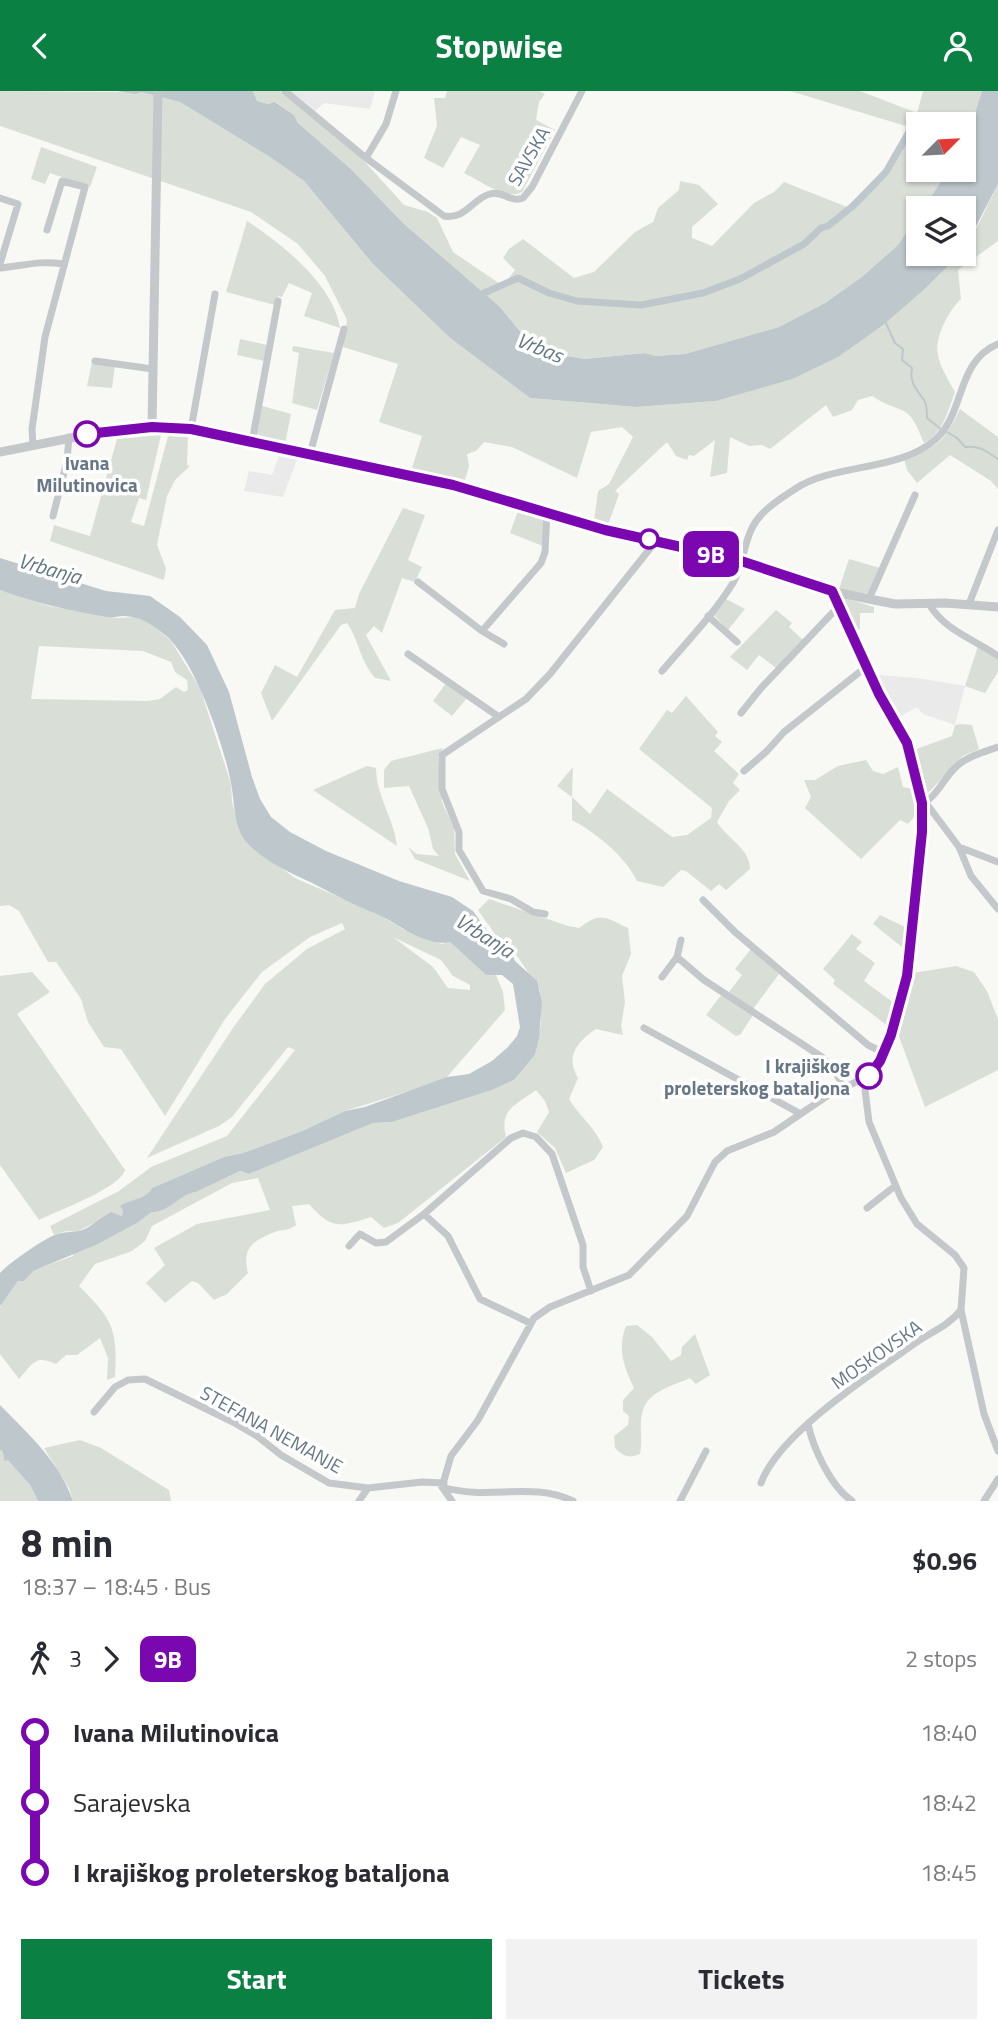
<!DOCTYPE html>
<html lang="en">
<head>
<meta charset="utf-8">
<style>
  body { margin:0; font-family:"Titillium Web",sans-serif; background:#f2f2f3; color:#2b2b33; height:100vh; display:flex; flex-direction:column; font-size:26px; white-space:nowrap }
  * { box-sizing:border-box; margin:0 }
  p { font-size:23px; color:#7c7c81 }
  .icon { flex:none; width:38px; height:38px; fill:none; stroke:currentColor; stroke-width:2; stroke-linecap:round; stroke-linejoin:round }
  .map { position:relative; height:1410px; overflow:hidden }
  .sheet { display:flex; flex-direction:column; background:#fff; flex:1 }
  .sheet>* { flex:none }
  .badge { padding:0 14px; border-radius:10px; font-size:24px; line-height:46px }
  .needle { width:46px; rotate:66deg }
  .buttons { position:absolute; left:906px; top:21px; display:grid; gap:14px }
  .buttons a { display:grid; place-items:center; width:70px; height:70px; border-radius:0px; background:#fff; box-shadow:0 2px 5px #0004; font-size:35px }
  .map>.badge { position:absolute; translate:-50% -50%; box-shadow:0 0 0 4px #fff }
  .legs { display:flex; align-items:center; gap:10px; height:77px; padding:0 21px; font-size:23px }
  .legs p { margin-inline-start:auto }
  .summary { display:flex; align-items:center; justify-content:space-between; height:119px; padding:0 21px }
  h1 { font-size:38px; font-weight:700; line-height:52px }
  .button { display:flex; gap:14px; margin-top:auto; padding:14px 21px }
  .button a { flex:1; height:80px; border-radius:0px; background:#0b8043; color:#fff; font-size:28px; font-weight:700; line-height:80px; text-align:center }
  .button a+a { background:#f2f2f3; color:#2b2b33 }
  ul { padding:0 21px; list-style:none }
  li { display:flex; align-items:center; gap:24px; height:70px; font-size:26px }
  li i { display:grid; place-items:center; width:10px; height:100%; margin:0 9px; background:currentColor }
  li i::after { content:''; width:18px; height:18px; margin:-9px; border:5px solid; border-radius:50%; background:#fff }
  li p { margin-inline-start:auto }
  li:first-child i { background:linear-gradient(#0000 50%,currentColor 0) }
  li:last-child i { background:linear-gradient(currentColor 50%,#0000 0) }
  header { display:flex; justify-content:space-between; align-items:center; height:91px; padding:0 21px; background:#0b8043; color:#fff; font-size:32px; font-weight:700 }
  .map>svg:first-child { display:block }
  .built { fill:#e9eae9 }
  .green { fill:#d9dfd6; fill-rule:evenodd }
  .water { fill:#bec7cc }
  .lines { fill:none; stroke-linecap:round; stroke-linejoin:round }
  .stream { stroke:#bec7cc; stroke-width:2 }
  .canal { stroke:#bec7cc; stroke-width:7 }
  .minor { stroke:#c4c8cb; stroke-width:7 }
  .tertiary { stroke:#c4c8cb; stroke-width:9 }
  .line-1-casing { stroke:#fff; stroke-width:16 }
  .line-1 { stroke:#7b07b0; stroke-width:10 }
  .stop-1-dot { fill:#fff; stroke:#7b07b0; stroke-width:3.5 }
  .labels { text-anchor:middle; dominant-baseline:central; stroke-width:7; stroke-linejoin:round; paint-order:stroke }
  .street-label { font-size:19px; fill:#677786; stroke:#fff }
  .stop-label { font-size:19px; font-weight:bold; fill:#677786; stroke:#fff }
  .water-label { font-size:21px; font-style:italic; fill:#637882; stroke:#fff }
</style>
</head>
<body>
<header><svg class="icon" aria-label="back" viewBox="0 0 24 24"><path d="M15 5l-7 7 7 7"/></svg>Stopwise<svg class="icon" aria-label="person" viewBox="0 0 24 24"><circle cx="12" cy="8" r="4"/><path d="M4 21q1-7 8-7t8 7"/></svg></header>
<div class="map">
<svg width="998" height="1410" viewBox="0 0 998 1410">
  <rect width="100%" height="100%" fill="#f8f8f5"/>
  <path class="built" d="M290,0H375L370,18L324,12L315,20Z
    M280,362L298,366L283,406L244,400L249,380L272,384Z
    M878,584L917,587L965,595L955,634L923,623L917,616L898,627L874,585Z"/>
  <path class="green" d="M0,0L141,1L180,11L270,66L304,90L373,173L450,247L530,307L636,316L716,310L838,266L927,196L960,163H964L998,93V150L958,179L961,208C949,219 934,247 938,264C940,276 949,290 955,301C948,319 943,343 924,352C907,308 904,326 872,305L858,309L852,319L833,326L826,314L770,358L762,354L749,355L730,346L727,382L710,386L715,349L694,365L689,364L687,369L676,365L667,351L615,400L619,403L608,434L594,430L598,400L609,393L633,346L622,336L591,341L577,387L512,356L484,351L476,360L467,363L469,375L465,389L412,377L422,345L379,331L398,273L343,256L347,229L325,185L298,153L251,121L0,35Z
    M253,0H280L306,20L355,60L404,114L428,121L437,127L453,161L503,195L515,179L503,167L509,158L523,148L574,187L594,181L635,141L653,131L658,117L679,99L680,90L699,94L718,113L692,136V147L712,155L754,112L774,101L784,91L847,116L881,83L909,36L790,0H860L917,22L923,0H982L964,56V33H919V79H949L923,117H919V123L898,154L863,185L825,212L779,236L685,263L656,265L645,262L584,268L557,263L523,244L500,216L403,132L352,79L298,32L294,24L276,11L268,13L257,10Z
    M447,0H540L545,3L539,11L536,29L555,39L522,101C506,110 479,89 464,82L480,54L461,46L443,77L424,67L437,35L434,7H445Z
    M41,56L97,76L90,96L50,82L45,93L31,88Z
    M247,130C281,152 334,194 340,237L304,225L312,202L289,192L282,206L278,205L275,214L226,201Z
    M240,248L267,254L264,270L237,264Z
    M293,255L334,262L317,319L292,312L299,262L292,260Z
    M92,271L115,275L112,297L87,295Z
    M262,315L291,323L285,353L256,343Z
    M960,318L998,346V398L991,390L950,364L917,392L907,379L904,368C938,356 944,351 960,318Z
    M161,344L146,409L139,407L131,431L144,435L168,345L188,346L187,374L190,375L175,389L167,405L157,454L166,477L164,489L50,450L54,434L90,445L117,348Z
    M403,417L425,424L408,469L422,476L415,491L402,487L382,542L374,535L366,544L391,590L375,587C359,568 359,549 347,532L341,534L272,630L261,602L275,574L297,586L335,519L355,517L359,503Z
    M518,420L543,429V455L510,442Z
    M849,468L880,477L868,503L839,498Z
    M0,499L49,515L117,527L135,526L150,532L171,550L200,597L231,693L232,711L239,736L247,752L295,787L376,822L403,838L442,853L450,851L486,884H496L503,901L505,919L447,986L438,991L345,1020L302,1040L243,1062L224,1066L152,1097L149,1103C138,1108 124,1110 122,1125L113,1122L77,1141L66,1140L54,1144L50,1135L119,1100L151,1076L227,1045L295,959L288,956L232,1026L219,1035L147,1067L233,937L265,893L307,858L345,838L342,832L310,846L262,881L225,928L165,1025L121,958L104,956L88,931L81,908L56,871H48L19,820L9,814L0,815ZM39,555L143,560L171,571L175,581L187,589L188,599L184,601L176,596L160,608L147,610L31,608ZM393,846L441,869L453,885L470,894V899L448,897L433,876Z
    M841,506L874,516V522H860V538L853,539Z
    M726,508L745,518L728,539L714,524Z
    M776,519L792,532L789,536L804,550L776,577L759,564L747,579L730,566Z
    M978,555L998,568V581L985,602L965,595Z
    M446,592L467,607L452,625L433,610Z
    M686,605L718,641L715,645L722,651L714,660L739,683L733,692L740,699L729,710L717,731C727,748 750,757 750,778L726,799L719,793L711,800L686,780L681,779L663,796L637,790C626,766 595,741 572,729V706L557,695L573,676L572,706L590,723L607,698L672,746L687,744L711,727L712,717L639,658L667,619L672,622Z
    M961,633L972,634L979,658L963,665L927,703L914,659L952,645L955,634Z
    M443,657L438,666L442,711L454,737L455,763L470,790L415,768L408,756L417,763L439,765L433,758L428,737L409,695L384,697V679L391,670Z
    M866,669L873,680L883,683L898,676L903,696L913,698L919,720L908,733L900,729L861,768L805,717L811,706L804,689H815L838,675Z
    M367,675L376,677C376,704 394,728 397,755L313,699Z
    M489,808L568,835L579,837C601,820 605,826 628,837L631,863L622,885L625,911L621,935L623,944L596,938C577,951 565,965 578,987L569,1008C579,1025 596,1037 603,1056L594,1069L566,1082L555,1057L537,1041L549,1021L545,1010L536,999C516,1014 499,1018 506,1046L398,1132L384,1137L371,1126C339,1136 332,1139 309,1113L292,1115L296,1134C288,1140 283,1138 275,1141C251,1150 242,1158 248,1182L227,1203L214,1209L198,1192L192,1190L165,1212L146,1192L165,1174L154,1157L197,1133L270,1119L258,1087L232,1092L152,1135L145,1150L132,1160L95,1173L79,1195C112,1228 118,1237 115,1286L107,1289L108,1267L100,1247L77,1264H66L56,1273C34,1263 33,1273 19,1288L0,1263V1217L1,1212L18,1190H24L32,1180L73,1165L76,1160L98,1153L137,1132L152,1121C169,1122 180,1102 196,1101L240,1080L249,1083L373,1032L392,1031L492,999L514,989L535,964L541,932L540,899L511,856L495,843L478,819Z
    M880,824L907,837V860L873,833Z
    M852,843L862,851L856,858L875,872L864,890L894,912L889,936L833,893L835,889L823,878Z
    M751,858L779,883L753,918L729,901L742,884L735,878Z
    M956,875L974,881L987,900L998,928V979L925,1016L897,940L913,882Z
    M32,881L50,901L17,923L125,1079C120,1097 57,1120 39,1129L0,1074V885Z
    M722,903L753,924L740,944L736,945L706,924Z
    M637,1234L652,1246L671,1270L681,1264L682,1256L695,1243L710,1284L696,1293L690,1287C673,1295 646,1300 642,1323C639,1336 643,1349 640,1363C629,1368 623,1365 615,1357L614,1345L628,1334L629,1325L623,1320V1309L634,1297C624,1276 617,1258 626,1235Z
    M80,1349L101,1357L169,1399L171,1410H73L69,1397L44,1357Z
    M0,1359L3,1361L4,1370L8,1368L30,1394L38,1410H0Z"/>
  <path class="water" d="M117,0H253L257,10L268,13L275,11L294,24L298,32L352,79L403,132L500,216L523,244L557,263L584,268L645,262L656,265L685,263L779,236L825,212L863,185L898,154L919,123V163H960L927,196L883,234L838,266L792,288L716,310L636,316L530,307L450,247L373,173L304,90L270,66L180,11L141,1L136,3Z
    M982,0H998V93L964,158V117H923L949,79H964V56Z
    M0,467L106,500L150,505L180,526L207,554L229,601L252,686L260,708L271,726L290,741L326,760L399,790L452,806L473,820L492,846L511,861L515,870L537,890L542,911L539,947L535,964L514,989L492,999L392,1031L373,1032L249,1083L240,1080L196,1101C181,1102 169,1122 152,1121L137,1132L98,1153L33,1180L24,1190H18L0,1215V1182C9,1172 42,1149 55,1144C66,1139 77,1143 87,1137C95,1132 102,1126 111,1121L122,1125L123,1119L120,1115C130,1108 147,1108 152,1097L224,1066L243,1062L302,1040L345,1020L365,1016L447,986L469,983L492,970L508,956L517,945L520,936L513,893L502,884H486L450,851C425,857 394,829 372,821C354,814 337,805 320,796C294,783 269,774 248,753C233,737 235,712 231,692C224,655 195,568 165,544C152,534 141,525 123,525C118,525 113,527 108,526C71,520 35,512 0,499Z
    M0,1314C29,1344 59,1370 73,1410H38L30,1394L8,1369L4,1370L3,1361L0,1359Z"/>
  <g class="lines">
    <path class="stream" d="M885,230L895,252L903,258L902,269L912,277C909,291 916,298 924,309C927,313 927,322 927,327L942,339
      M947,341L957,347L965,356C980,354 987,361 998,368"/>
    <path class="canal" d="M484,202L518,187L549,202L577,210L641,214L703,202L740,188L804,153L821,137L828,135L853,115L886,81L917,27"/>
    <path class="minor" d="M285,0L366,67L444,125C465,129 472,108 490,103C503,99 510,112 523,107L532,96L582,0
      M366,67L386,33L396,0
      M0,107L18,113L0,173
      M0,177C22,175 41,169 63,173
      M95,270L153,278
      M191,338L215,203
      M252,351L278,210
      M33,355L32,338L45,246L85,96L62,90L47,139
      M310,363L344,238
      M53,425L67,370L69,346
      M418,491L482,540L541,472L545,461L547,421
      M869,508L915,404
      M929,513C945,540 974,548 998,565
      M969,513L998,439
      M708,525L737,551
      M482,540L504,553
      M408,563L499,626
      M662,580C686,552 713,524 733,492C743,475 743,455 752,437C760,420 780,408 795,398C834,372 899,381 936,348C965,322 956,270 998,253
      M741,622L762,596L838,516
      M744,680L767,660L784,641L866,576
      M923,712C936,707 945,685 957,675C968,665 984,661 998,656
      M926,712L959,756L971,785L998,818
      M959,756L998,771
      M703,809L735,841L868,954L884,962
      M545,823L533,821L511,808L483,800L459,759V741L442,698V664L526,608L550,583L656,450
      M677,866L704,889L822,966L834,979L844,996
      M662,886L677,866L681,849
      M644,937L799,1022
      M869,985L865,999L869,1031L901,1107L917,1133L955,1164L964,1177L961,1219L984,1323L998,1360
      M867,1117L895,1095
      M424,1123L448,1145L480,1208L530,1232
      M349,1155L360,1143L376,1152L386,1151L424,1123L511,1047L523,1042L536,1046L552,1063L583,1154V1176L591,1200
      M94,1321L115,1296L128,1289L145,1288L233,1331L257,1345L281,1364L329,1392L368,1397L422,1391L444,1392
      M808,1333C813,1357 831,1396 852,1410
      M761,1392C779,1342 873,1282 917,1251C933,1240 948,1235 961,1219
      M442,1396C489,1410 531,1390 573,1410
      M359,1410L368,1397
      M452,1410L442,1396L451,1365L478,1329L534,1227L550,1216L629,1184L687,1125L715,1071L727,1060L774,1041L830,1003L869,985L884,962L896,926L909,871L922,741V712L907,652L872,589L832,500
      M680,1410L706,1360
      M984,1410L998,1388"/>
    <path class="tertiary" d="M152,336L158,0
      M0,361L106,340L152,336L191,338L453,394L605,439L735,468L825,499L869,508L895,513L945,512L998,516"/>
  </g>
  <g class="lines">
    <defs>
      <path id="line-1" d="M87,343L152,336L191,338L247,350L453,394L605,439L735,468L832,500L879,603L907,652L922,712V741L907,885L891,944L880,970L869,985"/>
    </defs>
    <use href="#line-1" class="line-1-casing"/>
    <use href="#line-1" class="line-1"/>
  </g>
  <g class="stop-1-dot">
    <circle cx="87" cy="343" r="12"/>
    <circle cx="649" cy="448" r="9"/>
    <circle cx="869" cy="985" r="12"/>
  </g>
  <g class="labels">
    <g class="street-label">
      <text transform="translate(528 65) rotate(-60)">SAVSKA</text>
      <text transform="translate(876 1263) rotate(-35)">MOSKOVSKA</text>
      <text transform="translate(272 1338) rotate(29)">STEFANA NEMANJE</text>
    </g>
    <g class="stop-label">
      <text x="87" y="371">Ivana<tspan x="87" dy="22">Milutinovica</tspan></text>
      <text x="850" y="974" text-anchor="end">I krajiškog<tspan x="850" dy="22">proleterskog bataljona</tspan></text>
    </g>
    <g class="water-label">
      <text transform="translate(540 256) rotate(22)">Vrbas</text>
      <text transform="translate(50 477) rotate(16)">Vrbanja</text>
      <text transform="translate(485 844) rotate(32)">Vrbanja</text>
    </g>
  </g>
</svg>
<div class="buttons">
<a><svg class="needle" viewBox="-14 -14 28 28"><path d="M0-13l5 13h-10z" fill="#e53935"/><path d="M0 13l5-13h-10z" fill="#7c7c81"/></svg></a>
<a><svg class="icon" aria-label="layers" viewBox="0 0 24 24"><path d="M12 4l9 5-9 5-9-5zM3 14l9 5 9-5"/></svg></a>
</div>
<b class="badge" style="left:711px;top:463px;background:#7b07b0;color:#fff">9B</b>
</div>
<section class="sheet">
<div class="summary"><div><h1>8 min</h1><p>18:37 – 18:45 · Bus</p></div><b>$0.96</b></div>
<div class="legs"><svg class="icon" aria-label="walk" viewBox="0 0 24 24"><circle cx="13" cy="4" r="2"/><path d="M13 8l-2 6 4 7M11 14l-3 7M7 12l3-4h3l4 4"/></svg>3<svg class="icon" aria-label="forward" viewBox="0 0 24 24"><path d="M9 5l7 7-7 7"/></svg><b class="badge" style="background:#7b07b0;color:#fff">9B</b><p>2 stops</p></div>
<ul>
<li><i style="color:#7b07b0"></i><b>Ivana Milutinovica</b><p>18:40</p></li>
<li><i style="color:#7b07b0"></i><span>Sarajevska</span><p>18:42</p></li>
<li><i style="color:#7b07b0"></i><b>I krajiškog proleterskog bataljona</b><p>18:45</p></li>
</ul>
<div class="button"><a>Start</a><a>Tickets</a></div>
</section>
</body>
</html>
